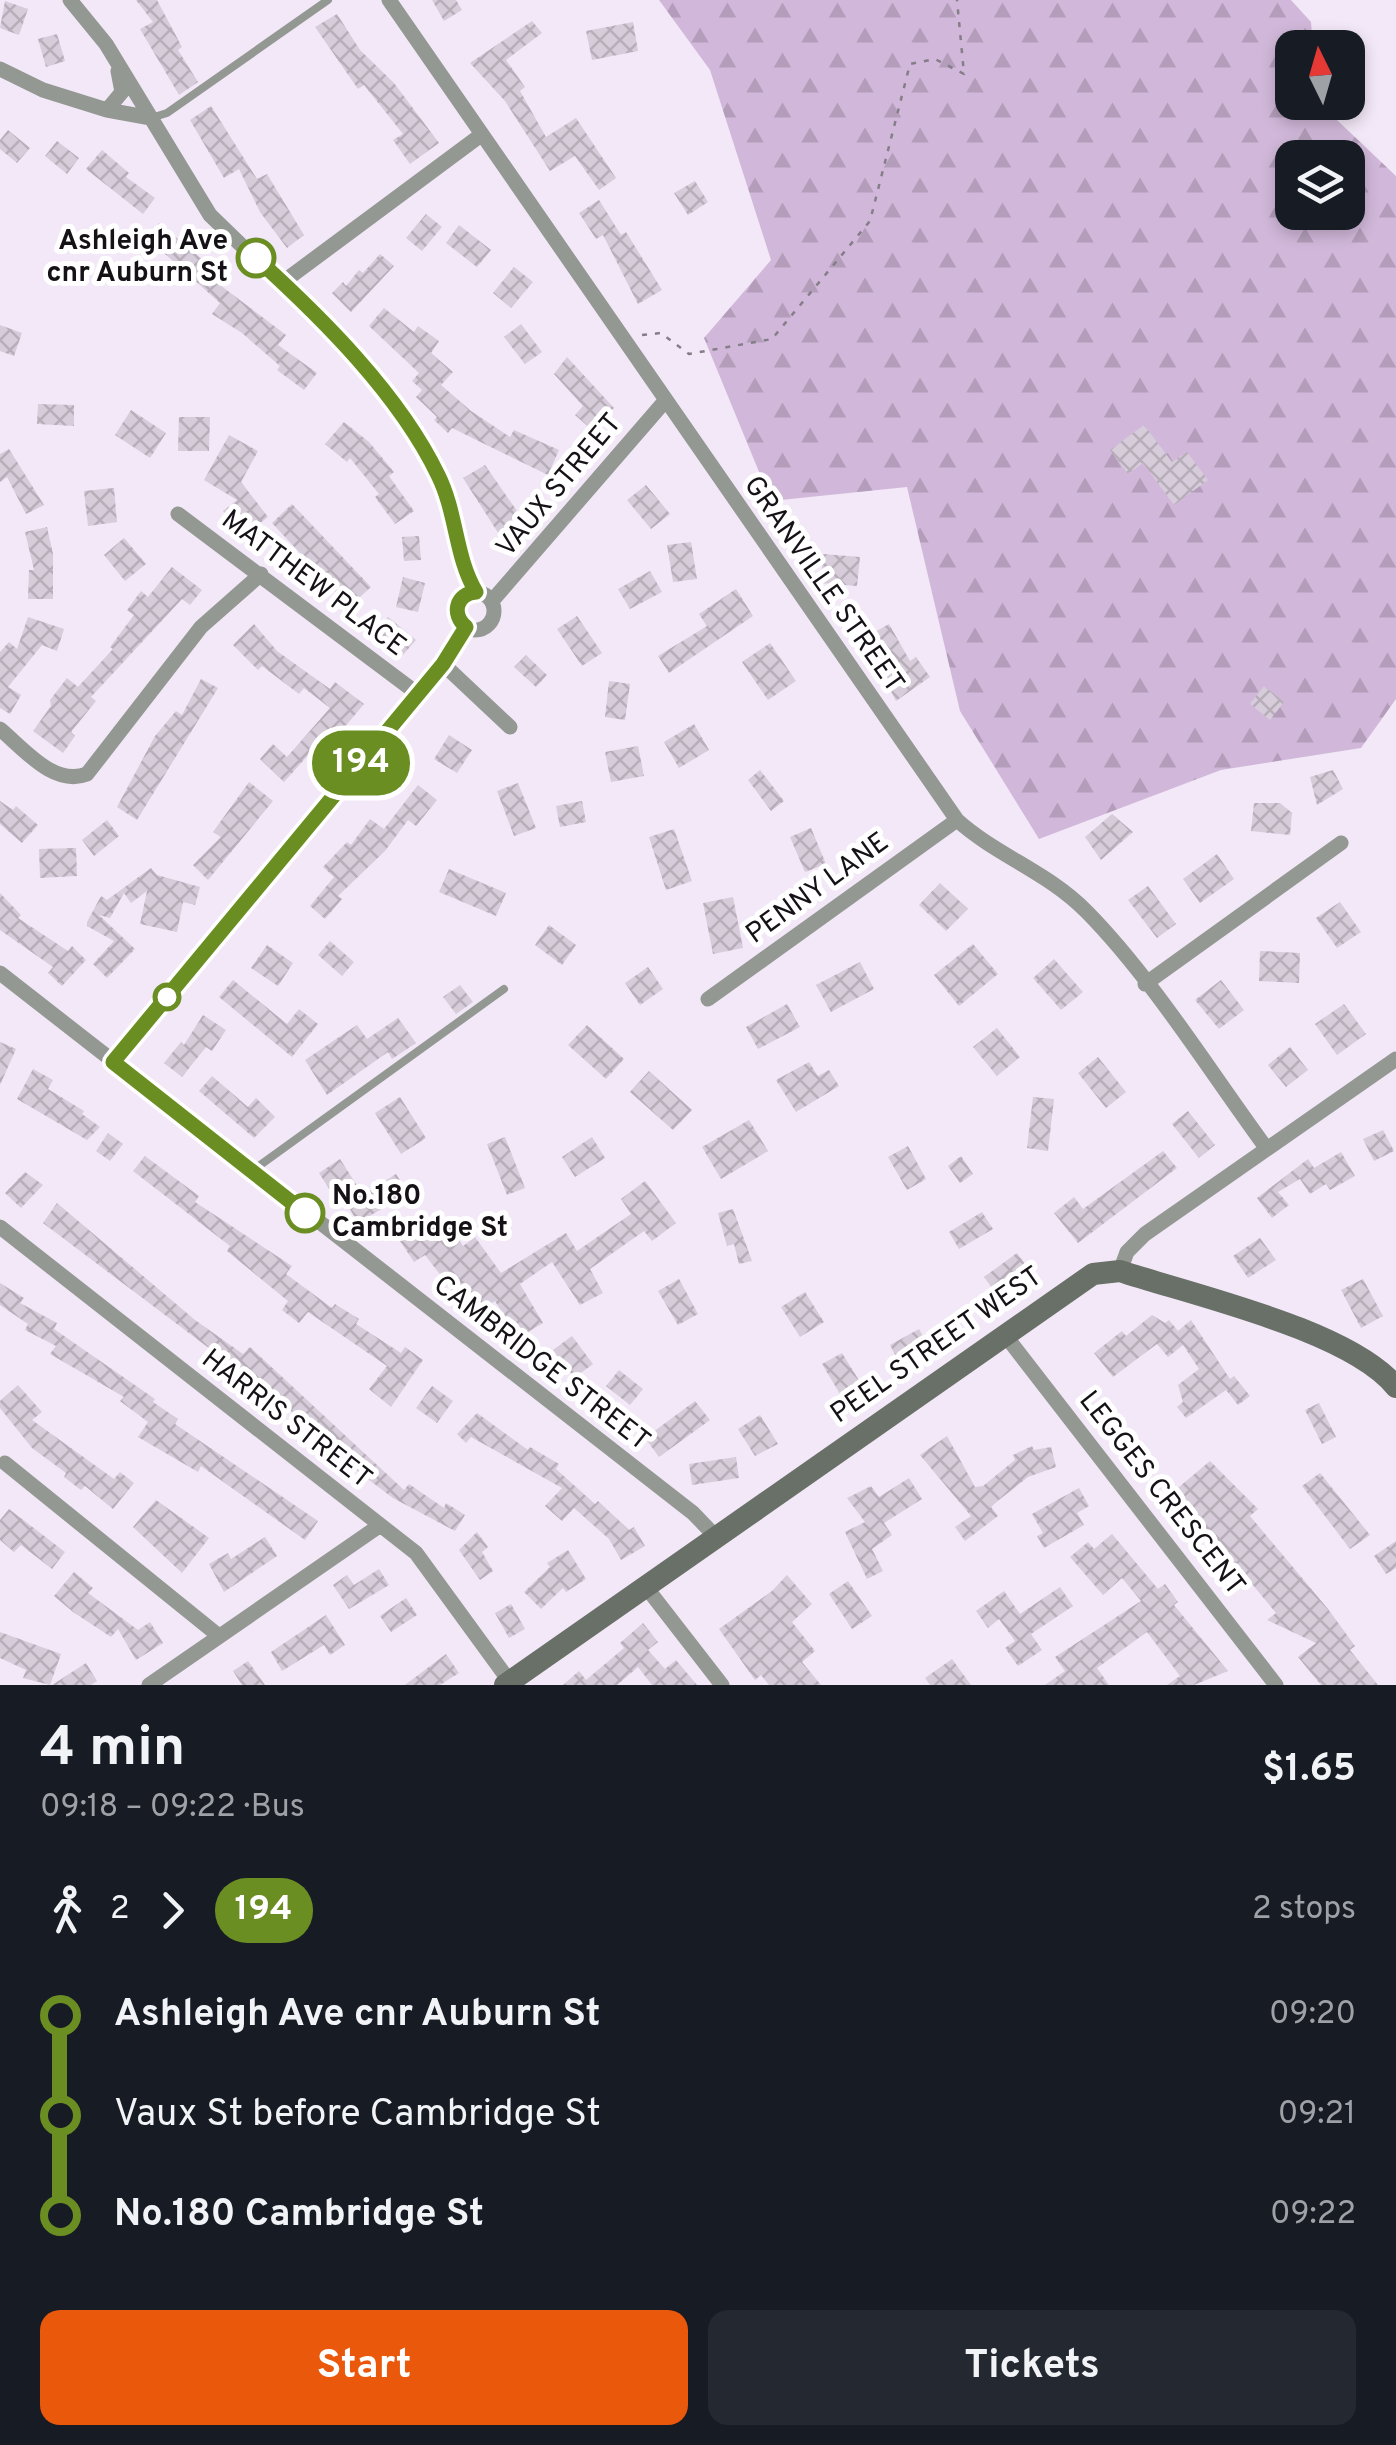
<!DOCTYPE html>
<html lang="en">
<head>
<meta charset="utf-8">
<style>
  body { margin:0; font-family:Overpass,sans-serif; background:#242831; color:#f1f3f6; height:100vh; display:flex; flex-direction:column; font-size:38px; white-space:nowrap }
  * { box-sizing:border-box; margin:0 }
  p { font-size:32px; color:#9ea1a6 }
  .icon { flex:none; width:55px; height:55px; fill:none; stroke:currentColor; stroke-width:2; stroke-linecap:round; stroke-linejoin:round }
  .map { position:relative; height:1685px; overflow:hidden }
  .details { display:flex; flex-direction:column; background:#171b24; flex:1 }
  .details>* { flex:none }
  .badge { padding:0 20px; border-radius:32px; font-size:35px; line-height:65px }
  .needle { width:65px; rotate:355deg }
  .controls { position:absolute; left:1275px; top:30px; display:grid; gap:20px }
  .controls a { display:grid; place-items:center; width:90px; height:90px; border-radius:20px; background:#171b24; box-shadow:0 5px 15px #0003; font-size:50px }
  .map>.badge { position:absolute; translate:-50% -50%; box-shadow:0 0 0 5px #fff }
  .legs { display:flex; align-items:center; gap:15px; height:110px; padding:0 40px; font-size:32px }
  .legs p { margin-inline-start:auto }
  .summary { display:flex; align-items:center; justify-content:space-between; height:170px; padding:0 40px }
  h1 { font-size:55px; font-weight:700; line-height:75px }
  .action { display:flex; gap:20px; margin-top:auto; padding:20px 40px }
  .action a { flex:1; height:115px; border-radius:20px; background:#ea580c; color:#fff; font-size:40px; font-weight:700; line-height:115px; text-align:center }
  .action a+a { background:#242831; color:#f1f3f6 }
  ul { padding:0 40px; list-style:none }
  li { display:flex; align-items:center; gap:35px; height:100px; font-size:38px }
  li i { display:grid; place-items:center; width:15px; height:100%; margin:0 12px; background:currentColor }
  li i::after { content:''; width:25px; height:25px; margin:-12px; border:8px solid; border-radius:50%; background:#171b24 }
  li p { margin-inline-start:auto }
  li:first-child i { background:linear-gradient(#0000 50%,currentColor 0) }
  li:last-child i { background:linear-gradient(currentColor 50%,#0000 0) }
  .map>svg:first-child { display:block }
  .forest { fill:url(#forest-firs); fill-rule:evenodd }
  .building { fill:url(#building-cross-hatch) }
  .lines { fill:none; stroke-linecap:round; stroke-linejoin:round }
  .path { stroke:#857e88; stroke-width:2.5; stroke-dasharray:5 8; stroke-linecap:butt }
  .lane { stroke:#939892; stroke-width:8 }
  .street { stroke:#939892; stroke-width:15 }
  .secondary { stroke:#697067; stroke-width:22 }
  .line-1-casing { stroke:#fff; stroke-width:22 }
  .line-1 { stroke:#6b8e23; stroke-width:15 }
  .stop-1-dot { fill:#fff; stroke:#6b8e23; stroke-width:5 }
  .labels { text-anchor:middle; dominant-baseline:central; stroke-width:10; stroke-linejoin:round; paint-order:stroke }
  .stop-label { font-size:28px; font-weight:bold; fill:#151116; stroke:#fff; text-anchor:end }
  .street-label { font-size:28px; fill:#151116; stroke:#fff }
</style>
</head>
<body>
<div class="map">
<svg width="1396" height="1685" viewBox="0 0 1396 1685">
  <defs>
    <pattern id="forest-firs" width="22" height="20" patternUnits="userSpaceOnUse" patternTransform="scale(2.5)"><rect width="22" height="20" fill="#d1b8da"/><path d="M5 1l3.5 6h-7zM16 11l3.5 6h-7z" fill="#b39dba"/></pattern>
    <pattern id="building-cross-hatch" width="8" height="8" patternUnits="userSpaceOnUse" patternTransform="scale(2.5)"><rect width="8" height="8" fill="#d6ccda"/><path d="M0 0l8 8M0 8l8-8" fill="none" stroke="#b7aeba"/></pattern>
  </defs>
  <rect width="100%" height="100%" fill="#f3e8f7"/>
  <path class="forest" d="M659,0H1291L1311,22L1313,47L1292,48V102L1319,103L1396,176V699L1361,748L1221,770L1039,839L960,711L907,487L771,501L704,338L771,260L710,70ZM1292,158H1348V212H1292Z"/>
  <path class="building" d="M136,0H157L182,47L178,50L198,82L179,95L140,29L153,22Z
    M432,0H456L462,10L444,21Z
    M5,1L28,9L19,35L0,28Z
    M337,14L360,50L394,83L439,143L410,164L393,140L403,134L364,85L358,89L315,27Z
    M532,21L542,33L506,60L525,87L520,91L546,137L576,118L616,178L599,190L575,156L550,171L505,101L470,63Z
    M633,22L638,51L592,60L586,31Z
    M57,34L65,61L46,67L38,39Z
    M211,106L257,179L267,174L304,235L287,248L260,212L239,169L224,178L190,120Z
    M8,130L30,148L17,163L0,149V140Z
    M57,141L79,158L67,174L45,156Z
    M102,150L129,173L126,177L155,198L143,214L86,169Z
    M695,181L708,202L688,215L674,193Z
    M599,200L621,235L626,232L662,290L638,304L603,235L596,239L579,213Z
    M426,214L442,227L422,251L406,238Z
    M159,223L222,276L216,282L286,335L278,345L317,373L304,390L277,370L280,366L242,333L212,314L220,303L147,238Z
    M459,225L491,250L477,267L446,243Z
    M380,254L394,266L351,312L332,293L343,282L346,286L359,270L363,273Z
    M514,267L533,282L511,308L493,293Z
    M384,308L414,332L418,326L439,341L431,353L453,372L441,385L471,411L510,437L514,430L559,450L548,475L452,428L448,433L434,420L437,417L416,397L422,390L412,381L419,373L369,326Z
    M521,324L542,352L525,364L504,337Z
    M0,325L22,333L14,356L0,351Z
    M567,357L614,408L593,431L575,415L583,406L554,374Z
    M38,404L74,405V426L37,424Z
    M131,410L166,433L150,458L115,435Z
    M179,417H210L209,451H178Z
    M344,422L369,442L394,472L389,476L414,511L395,524L375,497L379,494L350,458L347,462L325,444Z
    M1144,425L1172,462L1187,452L1208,480L1174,505L1143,463L1128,474L1110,450Z
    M229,435L258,451L241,482L268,517L243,536L223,511L237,500L204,480Z
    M9,449L44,505L26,514L7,477L0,482V454Z
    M485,465L524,521L502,539L463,478Z
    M646,485L670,514L651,529L627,500Z
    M114,488L117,522L88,526L84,491Z
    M292,504L371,587L349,607L316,571L309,578L292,560L300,553L272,523Z
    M47,527L53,554V599H28L29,570H34L25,532Z
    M419,536L421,560L404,561L402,537Z
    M124,538L146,564L125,581L104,555Z
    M691,542L697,579L673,582L667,545Z
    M823,554L860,557L857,586L821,583Z
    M172,567L202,590L190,605L182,599L91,697L96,701L71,732L75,736L63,753L33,731L51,706L50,700L67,678L78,687L113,649L110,647L134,615L127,610L141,591L148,597Z
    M650,571L662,592L630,609L618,589Z
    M403,577L425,583L418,612L396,607Z
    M736,589L753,616L669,673L658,656L707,626L699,614Z
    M577,616L602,653L582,666L557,629Z
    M28,617L64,629L57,651L42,645L8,687L21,695L10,714L0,708V652L9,642L17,649Z
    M388,617L416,640L401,657L373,634Z
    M254,624L277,651L330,689L335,682L364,704L318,759L311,752L284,782L260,759L273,744L287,757L330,708L304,688L299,694L262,666L258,670L233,645Z
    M889,624L910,661L916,657L930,677L896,701L864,638Z
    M770,643L796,681L768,700L742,662Z
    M526,655L547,675L536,687L514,667Z
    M201,679L218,688L137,820L117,807L155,736L176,711L182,715Z
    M609,681L630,684L625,720L605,717Z
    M1264,686L1284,702L1270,720L1250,704Z
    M694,724L709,750L679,768L664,742Z
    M449,735L472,750L457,773L434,759Z
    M638,746L644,776L611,782L605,752Z
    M760,770L784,801L771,811L748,780Z
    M1333,770L1343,789L1317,805L1310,777Z
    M249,782L273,801L208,880L193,865L221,837L213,832Z
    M518,783L536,828L514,836L497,791Z
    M418,785L437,800L416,826L408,820L385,851L338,896L342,899L325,919L310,906L334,877L323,867L347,842L351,845L370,819L384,829Z
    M0,801L13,810L16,806L38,825L22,843L0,824Z
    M582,801L586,822L560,827L556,806Z
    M1254,803H1280L1292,813L1290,835L1251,831Z
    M1112,814L1133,832L1101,860L1085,837Z
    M107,820L119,836L94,856L82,840Z
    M811,828L826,864L805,872L790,837Z
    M674,829L692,881L666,890L649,837Z
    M76,848L77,876L40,878L39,849Z
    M1217,854L1234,879L1200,903L1183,879Z
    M151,868L157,875L200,887L195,905L183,902L177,932L140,924L147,891L131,903L124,893L110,918L99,915L135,949L107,978L93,964L114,941L87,926V922L101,896L107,900Z
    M449,869L506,893L496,916L439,892Z
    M940,883L968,909L946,931L919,905Z
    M1148,886L1176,924L1157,938L1128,900Z
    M0,893L21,915L18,918L68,951L72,946L86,960L62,986L48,973L53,967L0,930Z
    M733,897L743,948L713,954L703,903Z
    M1340,902L1361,932L1337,948L1316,918Z
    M549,925L576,945L562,965L535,945Z
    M330,941L354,962L342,976L318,955Z
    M973,944L998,974L959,1006L934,975Z
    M267,945L293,963L278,986L251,968Z
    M1260,951L1300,953L1299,983L1259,981Z
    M1054,959L1083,992L1061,1010L1033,978Z
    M860,962L874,989L831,1012L816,985Z
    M648,967L663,989L640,1005L625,983Z
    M233,980L287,1024L299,1009L318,1024L292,1057L219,997Z
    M1221,980L1244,1010L1219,1029L1195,1000Z
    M460,985L473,1002L456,1014L443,997Z
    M787,1004L800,1027L758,1049L746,1027Z
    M1344,1004L1366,1034L1337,1055L1315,1024Z
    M203,1015L226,1030L212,1051L206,1047L182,1077L164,1063L181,1042L184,1045Z
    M398,1018L416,1043L392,1059L388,1052L327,1095L305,1060L357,1025L367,1039Z
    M587,1025L624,1059L606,1079L568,1045Z
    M997,1028L1020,1057L997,1076L973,1047Z
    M0,1042L16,1049L0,1085Z
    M1290,1047L1308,1070L1286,1087L1268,1065Z
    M1098,1057L1126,1092L1106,1108L1078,1073Z
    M809,1062L818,1076L829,1070L839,1086L796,1112L776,1080Z
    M33,1069L53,1080L48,1089L84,1111L82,1114L100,1127L87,1140L17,1099Z
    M649,1071L692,1110L673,1130L630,1092Z
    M212,1076L248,1107L256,1098L275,1117L254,1138L199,1091Z
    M400,1097L426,1138L401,1154L375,1113Z
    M1033,1097L1054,1099L1048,1151L1027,1148Z
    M1188,1111L1215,1145L1199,1158L1172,1124Z
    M749,1120L768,1151L721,1179L702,1147Z
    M1383,1130L1394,1151L1374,1161L1363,1139Z
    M108,1133L123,1144L110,1161L96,1151Z
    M505,1137L525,1188L507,1195L487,1144Z
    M592,1137L605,1158L575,1177L562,1157Z
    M908,1146L926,1179L907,1190L888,1157Z
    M1163,1151L1177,1168L1078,1243L1054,1213L1074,1197L1083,1209Z
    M1341,1152L1355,1176L1330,1190L1326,1184L1310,1194L1300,1179L1278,1192L1289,1205L1272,1218L1257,1198L1308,1159L1314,1168Z
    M145,1156L199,1196L195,1202L292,1266L286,1274L332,1308L335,1304L359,1319L356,1324L401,1353L405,1347L423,1360L391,1407L369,1389L387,1366L308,1312L299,1323L282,1310L288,1301L227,1251L230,1246L133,1171Z
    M961,1156L973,1174L960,1183L948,1166Z
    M340,1159L363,1195L396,1174L408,1193L358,1223L341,1194L335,1198L319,1173Z
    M25,1172L43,1185L21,1208L5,1193Z
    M645,1181L676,1223L652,1241L644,1231L590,1269L603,1293L580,1305L552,1262L520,1284L543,1323L518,1338L495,1301L472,1316L425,1255L414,1262L400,1241L441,1213L463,1246L475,1237L501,1273L566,1233L577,1251L631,1214L621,1199Z
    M57,1203L195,1320L243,1354L250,1347L404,1490L409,1484L444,1508L446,1503L465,1515L455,1531L393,1498L328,1449L288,1408L285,1412L230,1364L43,1223Z
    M733,1209L752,1261L739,1264L734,1244L727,1246L718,1213Z
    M982,1212L993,1229L959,1249L949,1232Z
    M1260,1238L1276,1260L1248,1278L1233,1256Z
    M1017,1253L1030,1271L997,1295L984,1277Z
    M679,1279L698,1314L678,1325L658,1291Z
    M1363,1279L1383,1316L1361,1328L1341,1290Z
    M0,1283L24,1298L20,1303L57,1323L54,1329L155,1399L153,1402L178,1419L175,1424L318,1521L305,1540L201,1466L198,1472L138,1437L148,1422L120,1401L124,1397L50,1354L56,1346L25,1330L28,1324L0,1305Z
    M805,1292L824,1322L800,1337L781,1307Z
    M1152,1315L1165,1323L1169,1320L1178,1331L1191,1320L1230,1379L1234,1376L1250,1396L1238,1405L1226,1390L1186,1418L1177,1407L1183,1402L1178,1385L1199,1369L1183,1345L1168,1357L1157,1344L1113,1377L1094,1353L1122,1331L1126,1336Z
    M919,1329L930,1349L901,1366L890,1345Z
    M572,1336L593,1364L574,1378L553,1350Z
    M842,1353L860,1382L840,1394L822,1364Z
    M619,1370L643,1389L630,1405L606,1386Z
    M18,1385L42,1412L32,1420L114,1479L120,1472L134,1483L113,1509L85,1486L81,1490L64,1477L66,1473L32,1448L0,1408V1401Z
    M432,1386L453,1401L437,1423L416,1408Z
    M695,1401L710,1420L659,1457L645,1438Z
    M1319,1403L1336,1437L1322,1444L1305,1410Z
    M477,1413L528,1450L530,1447L559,1464L556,1469L595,1504L598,1501L629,1530L634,1527L645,1546L621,1560L609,1539L574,1508L562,1521L545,1506L562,1488L471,1437L466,1443L457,1434Z
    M760,1415L778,1444L755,1456L738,1429Z
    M947,1436L975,1487L983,1486L1015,1460L1013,1455L1032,1446L1034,1450L1051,1447L1056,1467L1028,1477L995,1503L991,1507L998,1516L965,1541L955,1527L971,1516L920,1455Z
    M736,1457L739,1478L692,1485L689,1464Z
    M1210,1461L1258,1509L1250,1516L1328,1609L1355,1646L1350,1650L1378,1685H1321L1298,1657L1316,1643L1267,1620L1276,1613L1248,1579L1242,1584L1173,1492Z
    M1320,1473L1370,1535L1350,1549L1302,1486Z
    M909,1478L922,1499L884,1523L892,1535L872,1549L883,1571L867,1579L845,1532L865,1522L847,1498L871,1486L879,1497Z
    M1079,1488L1089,1506L1077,1513L1084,1525L1044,1548L1037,1536L1043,1533L1032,1514Z
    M156,1500L209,1538L182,1573L133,1527Z
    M9,1509L65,1552L52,1569L21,1545L14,1552L0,1540V1520Z
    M477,1532L488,1547L482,1552L493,1571L480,1580L459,1550Z
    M1112,1534L1158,1589L1165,1584L1178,1602L1174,1605L1228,1671L1194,1685H1167L1180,1676L1147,1632L1097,1668L1109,1685H1045L1065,1671L1055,1657L1141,1601L1122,1578L1103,1595L1070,1557L1088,1542L1094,1549Z
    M265,1537L277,1556L224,1592L209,1564L228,1553L231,1559Z
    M1396,1541V1568L1386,1574L1374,1556Z
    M568,1550L586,1579L566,1592L563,1588L541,1609L524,1592L550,1567L547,1563Z
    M379,1569L389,1585L349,1609L333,1585L347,1575L354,1585Z
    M74,1572L93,1588L88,1593L138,1630L150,1622L163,1643L136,1660L118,1629L111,1637L73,1612L54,1596Z
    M787,1575L812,1604L792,1622L815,1651L802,1662L821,1685H769L761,1675L755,1680L719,1629L772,1591Z
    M848,1581L872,1616L852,1629L829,1594Z
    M1060,1587L1073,1606L1031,1634L1042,1650L1018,1666L1005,1648L1015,1641L999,1619L988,1628L976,1611L1004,1591L1020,1614Z
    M406,1598L417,1615L391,1632L380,1616Z
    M511,1604L525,1629L509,1638L495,1613Z
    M326,1615L345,1645L330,1655L324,1645L282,1671L271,1652Z
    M643,1623L658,1642L648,1650L665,1669L676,1660L697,1685H652L638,1667L617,1685H563L579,1671L586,1680L624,1648L620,1643Z
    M0,1632L61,1654L50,1685L23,1678L26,1670L0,1658Z
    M446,1654L459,1673L440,1685H405Z
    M952,1659L971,1685H930L925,1678Z
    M248,1661L265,1685H242L233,1671Z
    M86,1663L97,1681L91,1685H52Z"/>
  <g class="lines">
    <path class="path" d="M642,335L661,333L689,354L772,339L870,221L910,64L935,59L964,74L957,0"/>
    <path class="lane" d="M151,118L167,113L328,0
      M252,1171L504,989"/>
    <path class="street" d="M70,0L106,44L210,215L357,357L418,443L448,496L462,564L476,592
      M389,0L957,820C997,856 1048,872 1087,912C1152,978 1211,1073 1267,1149
      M0,69L43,90L107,110L122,92L118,71
      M107,110L151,118
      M283,282L481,135
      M178,514L418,694
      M456 611a19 19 0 1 1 38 0a19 19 0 1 1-38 0Z
      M492,601L665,401
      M443,664L510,727
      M0,729C24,749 54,787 87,774L201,627L261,574
      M0,973L693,1513L717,1538
      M1145,984L1341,843
      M708,999L957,820
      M113,1062L443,664L466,627
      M0,1227L416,1553L510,1682
      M1120,1271L1127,1252L1145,1234L1396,1059
      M1005,1335L1276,1685
      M5,1463L219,1636
      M646,1587L722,1685
      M149,1685L379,1526"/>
    <path class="secondary" d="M505,1685L1093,1274L1120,1271C1192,1295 1350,1330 1396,1387"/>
  </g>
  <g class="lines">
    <defs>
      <path id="line-1" d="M256,258C322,318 399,394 438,475C457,513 455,557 476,592C456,594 451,614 466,627L443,664L113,1062L305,1213"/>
    </defs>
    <use href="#line-1" class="line-1-casing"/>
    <use href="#line-1" class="line-1"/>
  </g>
  <g class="stop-1-dot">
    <circle cx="256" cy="258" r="18"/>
    <circle cx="167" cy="997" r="12"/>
    <circle cx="305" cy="1213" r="18"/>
  </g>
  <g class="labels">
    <g class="stop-label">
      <text x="228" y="242">Ashleigh Ave<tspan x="228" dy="32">cnr Auburn St</tspan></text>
      <text x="332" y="1197" text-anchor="start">No.180<tspan x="332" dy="32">Cambridge St</tspan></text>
    </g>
    <g class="street-label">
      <text transform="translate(560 486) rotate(-50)">VAUX STREET</text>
      <text transform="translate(313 584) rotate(37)">MATTHEW PLACE</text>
      <text transform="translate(823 585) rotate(55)">GRANVILLE STREET</text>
      <text transform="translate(818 889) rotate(-36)">PENNY LANE</text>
      <text transform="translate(937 1346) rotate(-35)">PEEL STREET WEST</text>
      <text transform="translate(541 1364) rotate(38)">CAMBRIDGE STREET</text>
      <text transform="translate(286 1420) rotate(38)">HARRIS STREET</text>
      <text transform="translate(1161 1494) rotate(52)">LEGGES CRESCENT</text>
    </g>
  </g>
</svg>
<div class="controls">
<a><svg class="needle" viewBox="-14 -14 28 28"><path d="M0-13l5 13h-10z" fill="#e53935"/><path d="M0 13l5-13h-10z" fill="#9ea1a6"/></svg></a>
<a><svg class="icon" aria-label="layers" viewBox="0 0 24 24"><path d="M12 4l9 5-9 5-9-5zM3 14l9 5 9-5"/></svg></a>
</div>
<b class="badge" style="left:361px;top:763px;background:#6b8e23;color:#fff">194</b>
</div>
<section class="details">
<div class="summary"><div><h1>4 min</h1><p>09:18 – 09:22 · Bus</p></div><b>$1.65</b></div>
<div class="legs"><svg class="icon" aria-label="walk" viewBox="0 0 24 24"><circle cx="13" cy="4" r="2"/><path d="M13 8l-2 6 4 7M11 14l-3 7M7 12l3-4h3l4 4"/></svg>2<svg class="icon" aria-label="forward" viewBox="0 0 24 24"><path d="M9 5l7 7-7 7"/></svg><b class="badge" style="background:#6b8e23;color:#fff">194</b><p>2 stops</p></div>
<ul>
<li><i style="color:#6b8e23"></i><b>Ashleigh Ave cnr Auburn St</b><p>09:20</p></li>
<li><i style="color:#6b8e23"></i><span>Vaux St before Cambridge St</span><p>09:21</p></li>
<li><i style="color:#6b8e23"></i><b>No.180 Cambridge St</b><p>09:22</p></li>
</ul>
<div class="action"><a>Start</a><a>Tickets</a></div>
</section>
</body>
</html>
